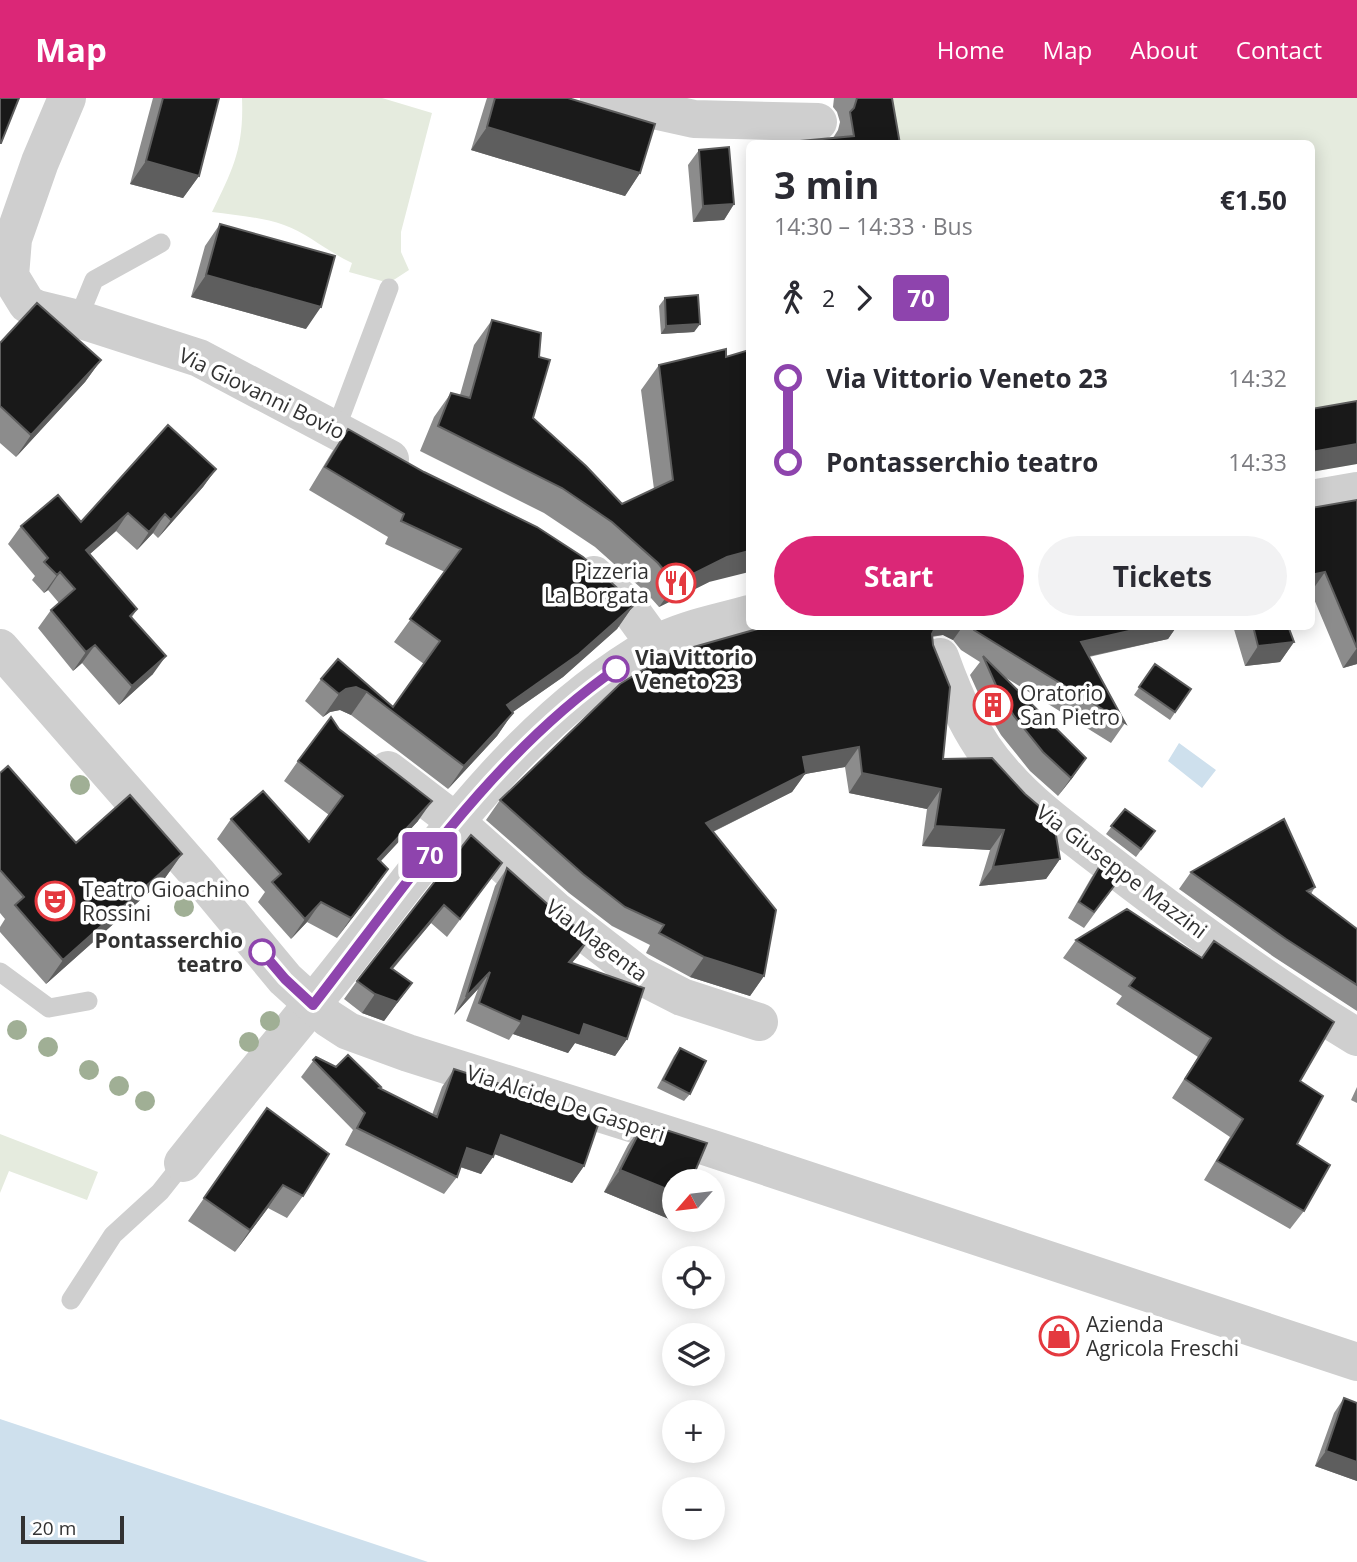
<!DOCTYPE html>
<html lang="en">
<head>
<meta charset="utf-8">
<style>
  body { margin:0; font-family:"Open Sans",sans-serif; background:#f2f2f3; color:#2b2b33; height:100vh; display:flex; flex-direction:column; font-size:26px; white-space:nowrap }
  * { box-sizing:border-box; margin:0 }
  p { font-size:23px; color:#7c7c81 }
  .icon { flex:none; width:38px; height:38px; fill:none; stroke:currentColor; stroke-width:2; stroke-linecap:round; stroke-linejoin:round }
  .map { position:relative; flex:1; overflow:hidden }
  .details { position:absolute; left:746px; top:42px; width:569px; height:490px; display:flex; flex-direction:column; background:#fff; border-radius:10px; box-shadow:0 4px 18px #0003 }
  .details>* { flex:none }
  .badge { padding:0 14px; border-radius:5px; font-size:24px; line-height:46px }
  .needle { width:46px; rotate:242deg }
  .buttons { position:absolute; left:662px; top:1071px; display:grid; gap:14px }
  .buttons a { display:grid; place-items:center; width:63px; height:63px; border-radius:50%; background:#fff; box-shadow:0 4px 18px #0003; font-size:35px }
  .scale { position:absolute; left:21px; bottom:18px; width:103px; box-sizing:border-box; padding-left:7px; border:4px solid #323232; border-top:0; font-size:19px; line-height:24px; white-space:nowrap; color:#323232; -webkit-text-stroke:5px #fff; paint-order:stroke }
  .map>.badge { position:absolute; translate:-50% -50%; box-shadow:0 0 0 4px #fff }
  .legs { display:flex; align-items:center; gap:10px; height:77px; padding:0 28px; font-size:23px }
  .legs p { margin-inline-start:auto }
  .summary { display:flex; align-items:center; justify-content:space-between; height:119px; padding:0 28px }
  h1 { font-size:38px; font-weight:700; line-height:52px }
  .primary-button { display:flex; gap:14px; margin-top:auto; padding:14px 28px }
  .primary-button a { flex:1; height:80px; border-radius:42px; background:#db2777; color:#fff; font-size:28px; font-weight:700; line-height:80px; text-align:center }
  .primary-button a+a { background:#f2f2f3; color:#2b2b33 }
  ul { padding:0 28px; list-style:none }
  li { display:flex; align-items:center; gap:24px; height:84px; font-size:26px }
  li i { display:grid; place-items:center; width:10px; height:100%; margin:0 9px; background:currentColor }
  li i::after { content:''; width:18px; height:18px; margin:-9px; border:5px solid; border-radius:50%; background:#fff }
  li p { margin-inline-start:auto }
  li:first-child i { background:linear-gradient(#0000 50%,currentColor 0) }
  li:last-child i { background:linear-gradient(currentColor 50%,#0000 0) }
  header { display:flex; align-items:center; gap:42px; box-sizing:border-box; height:98px; padding:0 35px; background:#db2777; color:#fff }
  header strong { font-size:33px }
  nav { display:flex; gap:38px; margin-inline-start:auto; font-size:24px }
  .map>svg:first-child { display:block }
  .green { fill:#e5ebde }
  .water { fill:#cee0ed }
  .lines { fill:none; stroke-linecap:round; stroke-linejoin:round }
  .service { stroke:#cfcfcf; stroke-width:19 }
  .minor { stroke:#cfcfcf; stroke-width:38 }
  .tertiary { stroke:#cfcfcf; stroke-width:38 }
  .tree { fill:#a0af95 }
  .wall { fill:#8c8c8c }
  .shaded-wall { fill:#5e5e5e }
  .building { fill:#191919; stroke:#5e5e5e; stroke-width:2 }
  .line-1-casing { stroke:#fff; stroke-width:16 }
  .line-1 { stroke:#8e44ad; stroke-width:10 }
  .stop-1-dot { fill:#fff; stroke:#8e44ad; stroke-width:3.5 }
  .labels { text-anchor:middle; dominant-baseline:central; stroke-width:7; stroke-linejoin:round; paint-order:stroke }
  .street-label { font-size:21px; fill:#323232; stroke:#fff }
  .poi-label { font-size:21px; fill:#323232; stroke:#fff; text-anchor:start }
  .stop-label { font-size:21px; font-weight:bold; fill:#323232; stroke:#fff; text-anchor:start }
</style>
</head>
<body>
<header>
<strong>Map</strong>
<nav><a>Home</a><a>Map</a><a>About</a><a>Contact</a></nav>
</header>
<div class="map">
<svg width="1357" height="1464" viewBox="0 0 1357 1464">
  <rect width="100%" height="100%" fill="#fff"/>
  <path class="green" d="M242,0H382L432,15L401,134V154L409,172L389,185L349,174L352,165C328,154 307,135 284,127C261,119 235,117 212,114C233,71 244,50 242,0Z
    M883,0H1357V366L1311,374V46L888,45Z
    M0,1036L98,1074L87,1102L9,1073L0,1095Z"/>
  <path class="water" d="M1179,645L1216,672L1202,690L1168,663Z
    M0,1321L428,1464H0Z"/>
  <g class="lines">
    <path class="service" d="M78,221L94,182L161,145
      M336,331L389,190
      M0,874L49,910L88,903
      M71,1202L113,1137L160,1094L183,1065"/>
    <path class="minor" d="M67,0L40,64L13,141L10,178L27,206L37,211L78,221L199,260L390,361
      M599,0L694,21L818,24
      M1311,401L1357,393
      M594,477L626,506L655,546
      M940,559C955,601 973,642 1003,675C1033,710 1072,737 1108,765C1188,827 1271,887 1357,939
      M388,672L456,724L555,812L639,877L682,899L759,924
      M183,1065C237,996 295,929 349,860C438,746 525,620 654,547C682,531 718,525 749,516"/>
    <path class="tertiary" d="M0,550L197,775L285,881L328,920L348,933L408,955L710,1050L1357,1264"/>
  </g>
  <g class="tree">
    <circle cx="80" cy="687" r="10"/>
    <circle cx="184" cy="809" r="10"/>
    <circle cx="270" cy="923" r="10"/>
    <circle cx="17" cy="932" r="10"/>
    <circle cx="249" cy="944" r="10"/>
    <circle cx="48" cy="949" r="10"/>
    <circle cx="89" cy="972" r="10"/>
    <circle cx="119" cy="988" r="10"/>
    <circle cx="145" cy="1003" r="10"/>
  </g>
  <path class="wall" d="M153,0H219L199,78L183,100L130,86Z
    M487,0H568L640,75L625,98L471,52L486,3Z
    M834,0H892L900,46H789L790,44L833,40L838,32L840,24L837,14L833,9Z
    M699,52L734,106L724,122L693,124L688,67Z
    M220,126L306,231L191,199L205,148Z
    M665,200L700,226L694,234L661,236L659,208Z
    M492,222L533,320L622,406L654,391L641,292L659,267L709,484L659,509L651,500L650,501L641,490L595,449L544,415L420,353L434,319L451,295L460,297L474,247Z
    M0,245L101,262L85,284L16,359L0,345Z
    M348,331L633,508L617,531L563,579L513,614L497,638L448,691L351,617L340,612L330,614L323,619L305,603L321,581L338,561L393,609L424,566L394,544L445,474L385,446L388,439L309,392L332,354Z
    M216,371L203,389L158,440L153,435L137,452L116,433L90,456L137,511L132,519L153,576L119,607L82,565L73,573L38,530L51,512L59,505L48,492L44,495L32,482L35,478L8,446L21,428L81,424Z
    M1357,402V566L1343,570L1311,494Z
    M768,528H1177L1168,541L1089,559L1125,625L1111,645L1003,578L1073,679L1058,698L1030,673L1001,637L985,610L970,577L980,564L961,552L953,542L943,537L932,539L943,661L1060,761L1046,781L979,788L990,752L922,748L927,711L849,695L845,669L805,676L792,694L713,734L764,878L750,898L690,879L646,855L650,847L612,828L569,795L486,722L500,702Z
    M1233,528H1288L1294,544L1280,564L1245,568Z
    M1155,566L1191,591L1170,622L1134,597Z
    M339,631L418,723L380,764L388,771L337,840L307,824L291,841L258,804L265,794L217,741L231,721L309,744L329,717L284,683L298,663Z
    M0,675L76,745L182,756L165,780L46,886L0,834V829L5,821L0,815Z
    M1125,711L1155,733L1136,759L1106,736Z
    M471,737L489,783L447,839L431,825L393,871L412,885L384,923L362,915L344,901L357,883Z
    M1102,764L1121,779L1084,830L1068,820L1091,780Z
    M507,770L553,811L590,840L572,865L627,941L615,958L575,945L568,955L513,936L509,942L466,923L478,891L454,917L495,788Z
    M1191,774L1315,789L1311,796L1357,831V913L1274,859L1179,791Z
    M1076,842L1300,983L1297,1046L1304,1113L1290,1131L1204,1082L1230,1039L1172,1000L1198,959L1116,906L1122,898L1063,860Z
    M680,950L690,996L684,1003L657,990L674,958Z
    M316,959L432,1017L442,989L454,971L584,1068L572,1085L494,1056L481,1076L460,1069L457,1079L444,1096L345,1047L353,1032L301,979Z
    M1357,989V1005L1351,1002Z
    M267,1010L303,1098L287,1120L268,1110L235,1154L188,1123Z
    M644,1025L674,1083V1115L669,1121L604,1094L628,1047Z
    M1344,1300L1357,1305V1383L1315,1368L1334,1315Z"/>
  <path class="shaded-wall" d="M487,29L640,75L625,98L471,52Z
    M146,63L199,78L183,100L130,86Z
    M734,106L724,122L693,124L703,108Z
    M206,177L321,209L306,231L191,199Z
    M700,226L694,234L661,236L666,228Z
    M101,262L85,284L16,359L31,337Z
    M1357,346V366L1311,374V354Z
    M216,371L203,389L158,440L171,422Z
    M128,415L116,433L74,470L86,452Z
    M165,416L153,435L137,452L149,434Z
    M749,453V474L709,484L659,509L677,484L727,459Z
    M60,474L48,492L44,495L57,477Z
    M1325,474L1311,494V477Z
    M633,508L617,531L563,579L491,629L507,607Z
    M935,528H963L953,542L943,537L933,538L924,545Z
    M1151,528H1177L1168,541L1067,563L1081,544Z
    M1294,544L1280,564L1245,568L1258,548Z
    M95,547L82,565L73,573L86,554Z
    M1357,550V566L1343,570Z
    M166,558L153,576L119,607L132,588Z
    M356,589L367,594L351,617L340,612L330,614L323,619L339,596L346,591Z
    M513,615L497,638L448,691L464,668Z
    M859,649L845,669L805,676L792,694L692,744L706,725L803,659Z
    M1086,660L1073,679L1058,698L1071,680Z
    M862,675L941,691L927,711L849,695Z
    M432,703L418,723L364,781L378,761Z
    M935,728L1004,732L990,752L922,748Z
    M182,756L165,780L46,886L63,862Z
    M1060,761L1046,781L979,788L993,769Z
    M388,771L374,792L337,840L351,820Z
    M321,804L307,824L291,841L305,821Z
    M444,807L431,825L378,888L391,870Z
    M590,840L578,858L557,881L569,864Z
    M704,859L764,878L750,898L690,879Z
    M490,874L478,891L454,917L466,899Z
    M412,885L384,923L362,915L375,896Z
    M523,918L584,926L627,941L615,958L575,945L568,955L513,936L521,924Z
    M501,1037L584,1068L572,1085L489,1054Z
    M467,1050L493,1059L481,1076L455,1067Z
    M620,1072L674,1094V1115L669,1121L604,1094Z
    M283,1087L268,1110L235,1154L250,1132Z
    M1326,1353L1357,1364V1383L1315,1368Z"/>
  <path class="building" d="M0,0H19L1,45H0Z
    M163,0H219L199,78L146,63Z
    M495,0H568L655,26L640,75L487,29Z
    M857,0H892L900,46H790V44L854,38L850,14L854,10Z
    M729,49L734,106L703,108L699,52Z
    M220,126L335,158L321,209L206,177Z
    M698,197L700,226L666,228L665,200Z
    M37,205L101,262L31,337L0,308V245Z
    M492,222L541,235L539,259L550,262L533,320L586,368L622,406L673,382L659,267L726,251V259L749,252V453L727,459L677,484L669,475L667,476L658,465L612,424L562,390L438,328L451,295L470,300Z
    M1357,303V346L1311,354V311Z
    M168,327L216,371L171,422L165,416L149,434L128,415L86,452L137,511L130,518L166,558L132,588L95,547L86,554L51,512L75,491L60,474L57,477L44,464L48,460L21,428L58,397L81,424Z
    M348,331L424,374L537,429L583,459L626,498L633,508L579,556L507,607L513,615L464,668L367,594L356,589L346,591L339,596L321,581L338,561L393,609L440,543L410,521L461,451L401,423L404,416L325,369Z
    M1357,402V550L1325,474L1311,477V410Z
    M768,528H936L932,536L933,547L950,589L943,661L992,660L1025,696L1053,720L1060,761L993,769L1004,732L935,728L941,691L862,675L859,649L803,659L806,675L706,725L776,812L764,878L704,859L659,835L664,827L625,809L583,776L500,702L620,586L669,556Z
    M972,528H1151L1081,544L1125,625L974,532Z
    M1253,528H1288L1294,544L1258,548Z
    M983,558L1086,660L1071,680L1043,654L1014,618L998,592Z
    M1155,566L1191,591L1175,614L1139,589Z
    M331,619L339,631L432,703L378,761L388,771L351,820L321,804L305,821L272,784L281,776L231,721L263,693L309,744L343,698L298,663Z
    M8,668L76,745L130,697L182,756L63,862L15,807L24,799L0,772V675Z
    M1125,711L1155,733L1141,751L1111,728Z
    M1284,721L1315,789L1307,793L1357,831V887L1286,841L1191,774Z
    M471,737L502,765L460,821L444,807L391,870L412,885L397,904L375,896L357,883Z
    M1102,764L1121,779L1094,814L1079,804Z
    M507,770L553,811L590,840L569,864L644,890L627,941L584,926L580,938L523,918L521,924L479,905L490,874L466,899Z
    M1127,811L1202,860L1214,843L1334,924L1300,983L1323,998L1297,1046L1330,1067L1304,1113L1217,1063L1243,1021L1185,981L1211,940L1129,888L1135,880L1076,842Z
    M680,950L706,963L690,996L663,982Z
    M348,957L381,989L379,990L437,1019L454,971L522,993L600,1021L584,1068L501,1037L493,1059L467,1050L457,1079L357,1030L365,1015L313,962L316,959L336,969Z
    M267,1010L329,1056L303,1098L283,1087L250,1132L204,1100Z
    M644,1025L707,1045L691,1083H674V1094L620,1072Z
    M1344,1300L1357,1305V1364L1326,1353Z"/>
  <g class="lines">
    <defs>
      <path id="line-1" d="M262,854L285,881L313,907C404,790 493,656 616,571"/>
    </defs>
    <use href="#line-1" class="line-1-casing"/>
    <use href="#line-1" class="line-1"/>
  </g>
  <defs>
    <symbol id="restaurant-ring" viewBox="-11 -11 22 22"><circle r="9.5" fill="#fff" stroke="#e4393f" stroke-width="1.5"/><path d="M-5-6h1v4h1v-4h1v4h1v-4h1v5L-1.5 .5V6h-2V.5L-5-1ZM5-6V6H3V1.5H1.5Q1.5-4 5-6Z" fill="#e4393f"/></symbol>
    <symbol id="building-ring" viewBox="-11 -11 22 22"><circle r="9.5" fill="#fff" stroke="#e4393f" stroke-width="1.5"/><path d="M-4-6H4V6H1V3H-1V6H-4ZM-2.5-4.3h1.7v1.8h-1.7ZM.8-4.3h1.7v1.8H.8ZM-2.5-1h1.7V.8h-1.7ZM.8-1h1.7V.8H.8Z" fill="#e4393f"/></symbol>
    <symbol id="theatre-ring" viewBox="-11 -11 22 22"><circle r="9.5" fill="#fff" stroke="#e4393f" stroke-width="1.5"/><path d="M-5-5.5Q0-4 5-5.5V0Q5 5 0 6Q-5 5-5 0ZM-3.3-2.5H-1v1.5H-3.3ZM1-2.5H3.3v1.5H1ZM-2.8 1Q0 5.5 2.8 1Z" fill="#e4393f"/></symbol>
    <symbol id="shop-ring" viewBox="-11 -11 22 22"><circle r="9.5" fill="#fff" stroke="#e4393f" stroke-width="1.5"/><path d="M-5-2.5h2.3a2.7 3.5 0 0 1 5.4 0H5L5.5 6h-11ZM-1.5-2.5h3a1.5 2.3 0 0 0-3 0Z" fill="#e4393f"/></symbol>
  </defs>
  <g fill-rule="evenodd">
    <use href="#restaurant-ring" x="654" y="463" width="44" height="44"/>
    <use href="#building-ring" x="971" y="585" width="44" height="44"/>
    <use href="#theatre-ring" x="33" y="781" width="44" height="44"/>
    <use href="#shop-ring" x="1037" y="1216" width="44" height="44"/>
  </g>
  <g class="stop-1-dot">
    <circle cx="616" cy="571" r="12"/>
    <circle cx="262" cy="854" r="12"/>
  </g>
  <g class="labels">
    <g class="street-label">
      <text transform="translate(262 295) rotate(26)">Via Giovanni Bovio</text>
      <text transform="translate(1122 773) rotate(37)">Via Giuseppe Mazzini</text>
      <text transform="translate(597 842) rotate(37)">Via Magenta</text>
      <text transform="translate(566 1005) rotate(18)">Via Alcide De Gasperi</text>
    </g>
    <g class="poi-label">
      <text x="649" y="473" text-anchor="end">Pizzeria<tspan x="649" dy="24">La Borgata</tspan></text>
      <text x="1020" y="595">Oratorio<tspan x="1020" dy="24">San Pietro</tspan></text>
      <text x="82" y="791">Teatro Gioachino<tspan x="82" dy="24">Rossini</tspan></text>
      <text x="1086" y="1226">Azienda<tspan x="1086" dy="24">Agricola Freschi</tspan></text>
    </g>
    <g class="stop-label">
      <text x="635" y="559">Via Vittorio<tspan x="635" dy="24">Veneto 23</tspan></text>
      <text x="243" y="842" text-anchor="end">Pontasserchio<tspan x="243" dy="24">teatro</tspan></text>
    </g>
  </g>
</svg>
<div class="buttons">
<a><svg class="needle" viewBox="-14 -14 28 28"><path d="M0-13l5 13h-10z" fill="#e53935"/><path d="M0 13l5-13h-10z" fill="#7c7c81"/></svg></a>
<a><svg class="icon" aria-label="locate" viewBox="0 0 24 24"><circle cx="12" cy="12" r="6"/><path d="M12 2v4M12 18v4M2 12h4M18 12h4"/></svg></a>
<a><svg class="icon" aria-label="layers" viewBox="0 0 24 24"><path d="M12 4l9 5-9 5-9-5zM3 14l9 5 9-5"/></svg></a>
<a>+</a>
<a>−</a>
</div>
<div class="scale">20 m</div>
<b class="badge" style="left:430px;top:757px;background:#8e44ad;color:#fff">70</b>
<section class="details">
<div class="summary"><div><h1>3 min</h1><p>14:30 – 14:33 · Bus</p></div><b>€1.50</b></div>
<div class="legs"><svg class="icon" aria-label="walk" viewBox="0 0 24 24"><circle cx="13" cy="4" r="2"/><path d="M13 8l-2 6 4 7M11 14l-3 7M7 12l3-4h3l4 4"/></svg>2<svg class="icon" aria-label="forward" viewBox="0 0 24 24"><path d="M9 5l7 7-7 7"/></svg><b class="badge" style="background:#8e44ad;color:#fff">70</b></div>
<ul>
<li><i style="color:#8e44ad"></i><b>Via Vittorio Veneto 23</b><p>14:32</p></li>
<li><i style="color:#8e44ad"></i><b>Pontasserchio teatro</b><p>14:33</p></li>
</ul>
<div class="primary-button"><a>Start</a><a>Tickets</a></div>
</section>
</div>
</body>
</html>
